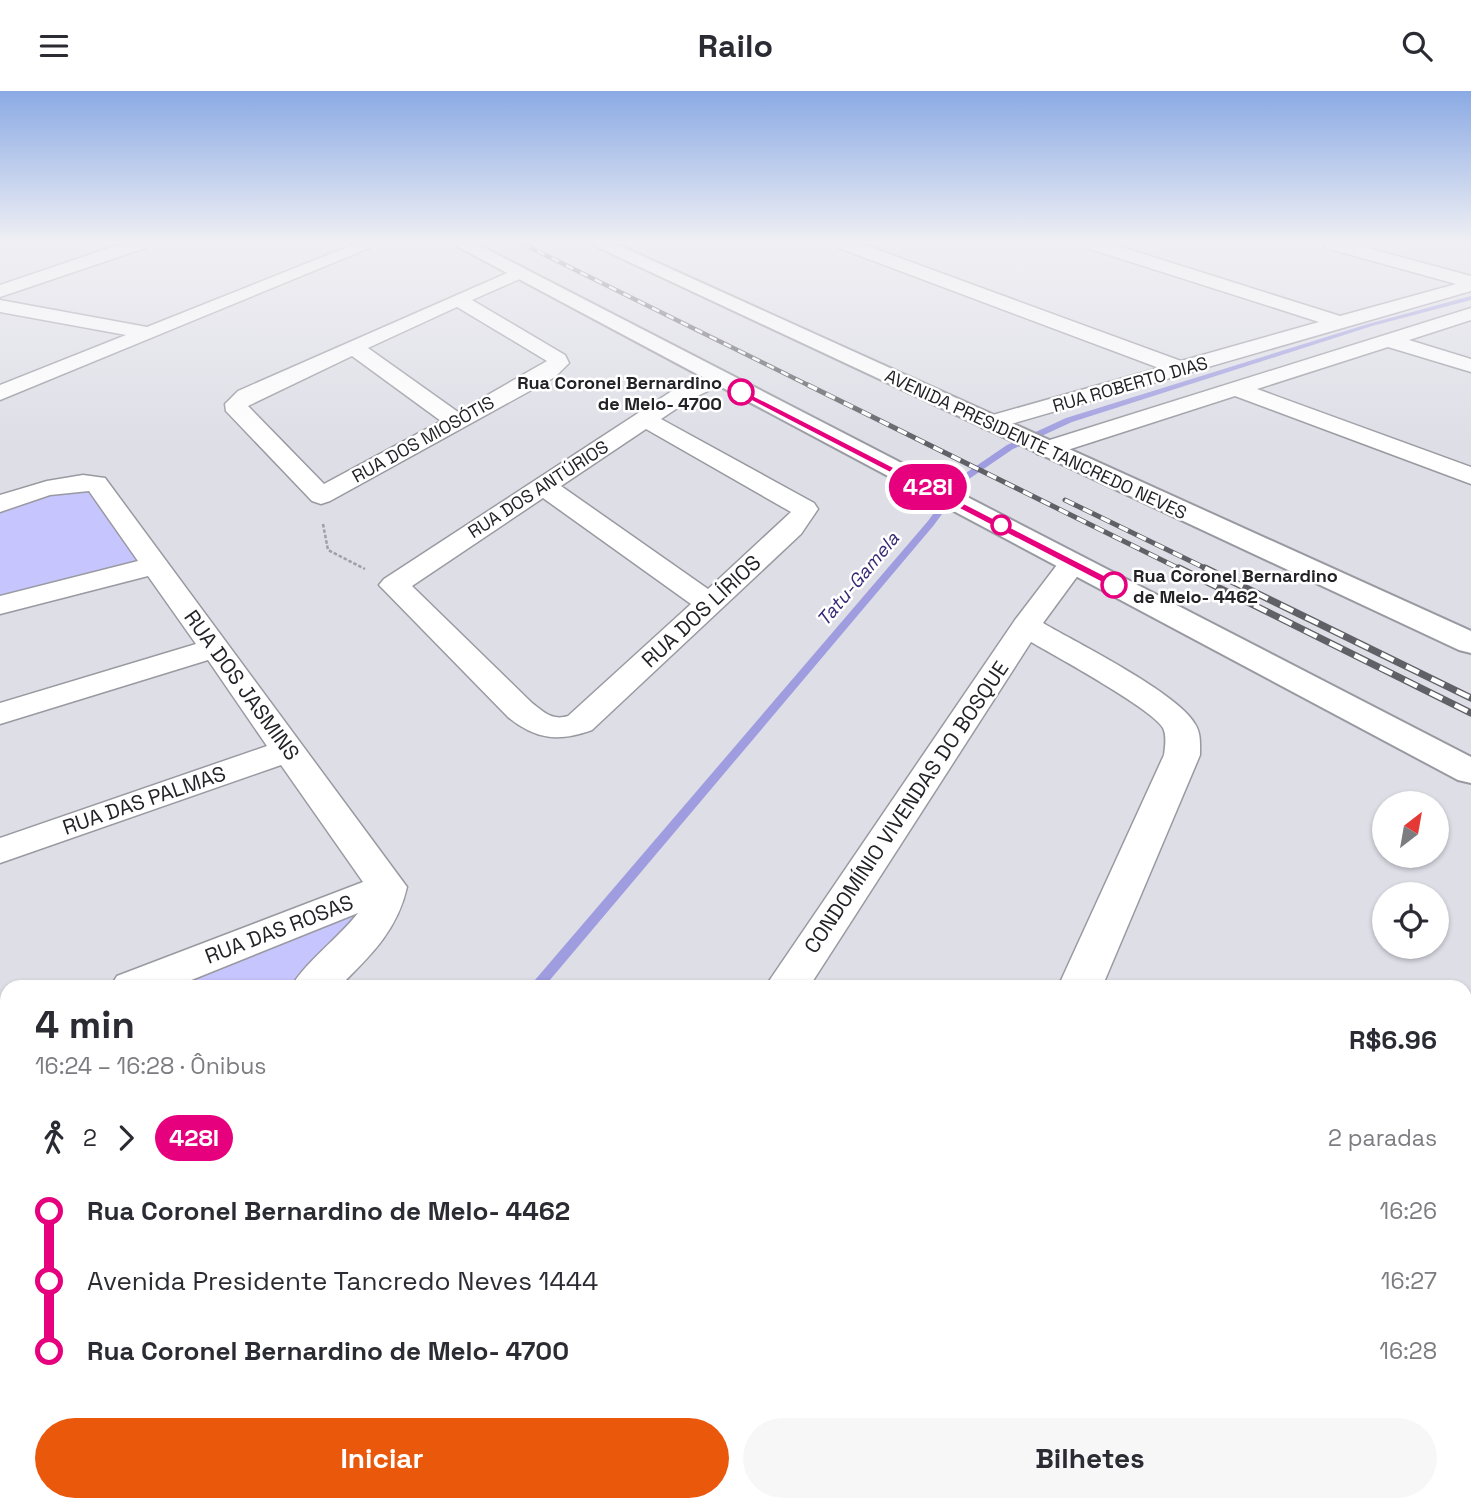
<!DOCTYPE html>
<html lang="pt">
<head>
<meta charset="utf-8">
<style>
  body { margin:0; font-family:"Space Grotesk",sans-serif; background:#f7f7f7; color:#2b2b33; height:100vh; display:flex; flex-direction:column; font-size:26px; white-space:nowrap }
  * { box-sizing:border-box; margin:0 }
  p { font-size:23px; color:#7c7c81 }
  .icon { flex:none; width:38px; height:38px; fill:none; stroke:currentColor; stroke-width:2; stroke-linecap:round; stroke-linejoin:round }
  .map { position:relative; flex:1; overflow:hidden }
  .details { position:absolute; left:0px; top:889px; width:1472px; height:532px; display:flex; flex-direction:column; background:#fff; border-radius:21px 21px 0 0; box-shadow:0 2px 5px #0004 }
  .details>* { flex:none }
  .badge { padding:0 14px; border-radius:23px; font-size:24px; line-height:46px }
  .needle { width:46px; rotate:31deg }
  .buttons { position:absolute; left:1372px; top:700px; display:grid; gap:14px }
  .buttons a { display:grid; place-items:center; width:77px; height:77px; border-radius:50%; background:#fff; box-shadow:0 2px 5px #0004; font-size:35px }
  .map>.badge { position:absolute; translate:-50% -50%; box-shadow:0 0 0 4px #fff }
  .legs { display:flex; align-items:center; gap:10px; height:77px; padding:0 35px; font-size:23px }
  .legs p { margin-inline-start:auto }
  .headline { display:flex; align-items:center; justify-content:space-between; height:119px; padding:0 35px }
  h1 { font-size:38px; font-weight:800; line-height:52px }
  .primary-button { display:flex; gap:14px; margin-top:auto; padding:14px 35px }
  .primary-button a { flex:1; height:80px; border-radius:42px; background:#ea580c; color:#fff; font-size:28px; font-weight:800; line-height:80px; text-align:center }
  .primary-button a+a { background:#f7f7f7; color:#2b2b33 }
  ul { padding:0 35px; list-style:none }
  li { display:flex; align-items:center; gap:24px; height:70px; font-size:26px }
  li i { display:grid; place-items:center; width:10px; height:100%; margin:0 9px; background:currentColor }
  li i::after { content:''; width:18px; height:18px; margin:-9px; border:5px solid; border-radius:50%; background:#fff }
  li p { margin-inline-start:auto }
  li:first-child i { background:linear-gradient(#0000 50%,currentColor 0) }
  li:last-child i { background:linear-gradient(currentColor 50%,#0000 0) }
  header { display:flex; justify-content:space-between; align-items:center; height:91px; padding:0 35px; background:#fff; font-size:32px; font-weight:800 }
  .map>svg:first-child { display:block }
  .green { fill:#c7c5fd }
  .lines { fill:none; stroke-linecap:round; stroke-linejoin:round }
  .stream { fill:#9f9cdf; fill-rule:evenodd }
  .street-casing { stroke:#9999a1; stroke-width:3 }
  .secondary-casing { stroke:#9999a1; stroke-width:4 }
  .path { stroke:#9f9fa7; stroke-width:2.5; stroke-dasharray:3.5 2; stroke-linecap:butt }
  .street { fill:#fff; fill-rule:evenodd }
  .secondary { fill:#fff; fill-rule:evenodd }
  .rail-far2-casing { stroke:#606066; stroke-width:4.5 }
  .rail-far1-casing { stroke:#606066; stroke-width:5 }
  .rail-casing { stroke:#606066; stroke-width:7 }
  .rail-far2 { stroke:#fff; stroke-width:2.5; stroke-dasharray:8; stroke-linecap:butt }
  .rail-far1 { stroke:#fff; stroke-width:3.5; stroke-dasharray:10; stroke-linecap:butt }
  .rail { stroke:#fff; stroke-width:4.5; stroke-dasharray:14; stroke-linecap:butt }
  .line-1 { fill:#e6007e; stroke:#fff; stroke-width:2 }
  .stop-1-dot { fill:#fff; stroke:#e6007e; stroke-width:3.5 }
  .labels { text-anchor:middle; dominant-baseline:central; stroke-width:5; stroke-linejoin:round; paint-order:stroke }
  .far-stop-label { font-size:18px; font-weight:bold; fill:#232327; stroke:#fff; text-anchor:end }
  .far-street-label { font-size:18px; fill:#232327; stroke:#fff }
  .far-water-label { font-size:19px; font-style:italic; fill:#362875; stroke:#fff }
  .street-label { font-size:21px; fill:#232327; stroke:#fff }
</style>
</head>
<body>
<header><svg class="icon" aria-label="menu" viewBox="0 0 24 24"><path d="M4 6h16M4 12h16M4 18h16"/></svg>Railo<svg class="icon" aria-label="search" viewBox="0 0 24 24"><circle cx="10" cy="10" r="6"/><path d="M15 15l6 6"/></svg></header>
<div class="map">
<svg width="1471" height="1421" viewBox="0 0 1471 1421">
  <rect width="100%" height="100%" fill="#dedee7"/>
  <path class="green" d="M96,392L148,473L0,511V418L18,410Z
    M376,806L312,896H153Z
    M7,955V1180L0,1187V958Z"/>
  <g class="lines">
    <path class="stream" d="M1471,205V209L1372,235L1072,331L1013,358L966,390L934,434L544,896H529L928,430L960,386L1007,354L1066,327L1368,233Z
      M82,1414H105L102,1421H79Z"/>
    <defs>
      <path id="street" d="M121,153H147L145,157L0,206V194Z
        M355,153H379L0,309V294L126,244L0,221V209L147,236Z
        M837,153H862L1181,270L1319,231L1087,157L1085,153H1112L1340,225L1456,193L1326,157L1324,153H1353L1471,185V200L990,339L982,337L978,332L982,327L1159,277L839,157Z
        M516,178L522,179L525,183L522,187L472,209L565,264L569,272L555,286L330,410L321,413L312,410L226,320L225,313L238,300ZM457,216L547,270L458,321L368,257ZM352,265L441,330L324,393L248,315Z
        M1471,217V229L1409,249L1471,268V281L1388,256L1257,298L1471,376V393L1235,305L1055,363L1046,365L1037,363L1034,358L1037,353Z
        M715,281L723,283L726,288L723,293L691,308L661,328L814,412L818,418L801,443L592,639C559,651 536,649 508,626L379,494L384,488L675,298ZM646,338L791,421L708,498L561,395ZM543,407L691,513L568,625C552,630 544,621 532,612L412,495Z
        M83,384L105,387L407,796C397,840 370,865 339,896H291C308,868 338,848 358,822L174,896H110L117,885L363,791L281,674L0,772V747L267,655L208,569L0,633V612L196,553L148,485L0,523V505L138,470L89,400L50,404L0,421V404L47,390Z
        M1073,464L1083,466L1087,472L1043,532C1077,552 1178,602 1195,633C1201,642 1200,653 1200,664L1102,896H1058L1164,664C1165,656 1167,645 1163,637C1154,619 1054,564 1031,551L809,896H765L1015,529L1063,466Z
        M7,928V963L0,965V931Z
        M7,1164V1215L0,1218V1167Z
        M410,1414H474L471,1421H407Z
        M823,1414H885L882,1421H820Z"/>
      <path id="secondary" d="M453,153H477L1471,666V692L1458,689Z
        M591,153H616L1471,540V562L1459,559Z"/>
    </defs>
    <use href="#street" class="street-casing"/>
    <use href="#secondary" class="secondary-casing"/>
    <path class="path" d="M323,433L328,459L365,478"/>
    <use href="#street" class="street"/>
    <use href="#secondary" class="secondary"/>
    <defs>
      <path id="rail-far2" d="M523,153L812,296"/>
      <path id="rail-far1" d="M808,294L1182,479
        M1065,409L1209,479"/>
      <path id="rail" d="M1179,477L1471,622
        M1205,477L1471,607"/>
    </defs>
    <use href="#rail-far2" class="rail-far2-casing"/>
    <use href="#rail-far1" class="rail-far1-casing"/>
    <use href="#rail" class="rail-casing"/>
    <use href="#rail-far2" class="rail-far2"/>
    <use href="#rail-far1" class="rail-far1"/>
    <use href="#rail" class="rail"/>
  </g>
  <linearGradient id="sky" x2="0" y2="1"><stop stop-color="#8baae4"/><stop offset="0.43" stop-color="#f0f0f4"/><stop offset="1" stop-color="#f0f0f4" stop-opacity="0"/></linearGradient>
  <rect width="1471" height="352" fill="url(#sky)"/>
  <path class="line-1" d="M741,298L1118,491L1119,494L1110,496L738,303Z"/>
  <g class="stop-1-dot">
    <circle cx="741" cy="301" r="12"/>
    <circle cx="1001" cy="434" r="9"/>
    <circle cx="1114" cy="494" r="12"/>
  </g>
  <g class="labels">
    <g class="far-stop-label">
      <text x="722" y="291">Rua Coronel Bernardino<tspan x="722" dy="21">de Melo- 4700</tspan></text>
      <text x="1133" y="484" text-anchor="start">Rua Coronel Bernardino<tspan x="1133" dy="21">de Melo- 4462</tspan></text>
    </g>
    <g class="far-street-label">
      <text transform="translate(1130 293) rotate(-16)">RUA ROBERTO DIAS</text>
      <text transform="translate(423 348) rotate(-29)">RUA DOS MIOSÓTIS</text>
      <text transform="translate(1036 353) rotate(25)">AVENIDA PRESIDENTE TANCREDO NEVES</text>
      <text transform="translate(538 398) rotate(-33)">RUA DOS ANTÚRIOS</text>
    </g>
    <g class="far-water-label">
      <text transform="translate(858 488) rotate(-50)">Tatu-Gamela</text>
    </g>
    <g class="street-label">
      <text transform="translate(701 520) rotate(-43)">RUA DOS LÍRIOS</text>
      <text transform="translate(242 594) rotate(54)">RUA DOS JASMINS</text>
      <text transform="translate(144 709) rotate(-19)">RUA DAS PALMAS</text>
      <text transform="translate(906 716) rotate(-56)">CONDOMÍNIO VIVENDAS DO BOSQUE</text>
      <text transform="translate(279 838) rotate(-21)">RUA DAS ROSAS</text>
    </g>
  </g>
</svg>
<div class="buttons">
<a><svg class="needle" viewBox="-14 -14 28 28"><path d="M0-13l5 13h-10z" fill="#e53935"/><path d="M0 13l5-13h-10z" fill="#7c7c81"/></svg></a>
<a><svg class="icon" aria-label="locate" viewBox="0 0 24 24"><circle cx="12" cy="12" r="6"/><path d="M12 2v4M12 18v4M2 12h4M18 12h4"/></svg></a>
</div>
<b class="badge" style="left:928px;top:396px;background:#e6007e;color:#fff">428I</b>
<section class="details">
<div class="headline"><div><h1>4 min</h1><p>16:24 – 16:28 · Ônibus</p></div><b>R$6.96</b></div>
<div class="legs"><svg class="icon" aria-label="walk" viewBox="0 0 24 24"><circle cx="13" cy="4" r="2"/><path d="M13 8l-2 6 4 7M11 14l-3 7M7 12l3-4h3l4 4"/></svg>2<svg class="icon" aria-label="forward" viewBox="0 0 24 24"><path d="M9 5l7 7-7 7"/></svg><b class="badge" style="background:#e6007e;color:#fff">428I</b><p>2 paradas</p></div>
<ul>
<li><i style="color:#e6007e"></i><b>Rua Coronel Bernardino de Melo- 4462</b><p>16:26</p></li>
<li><i style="color:#e6007e"></i><span>Avenida Presidente Tancredo Neves 1444</span><p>16:27</p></li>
<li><i style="color:#e6007e"></i><b>Rua Coronel Bernardino de Melo- 4700</b><p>16:28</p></li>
</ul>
<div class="primary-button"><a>Iniciar</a><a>Bilhetes</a></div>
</section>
</div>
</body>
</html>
